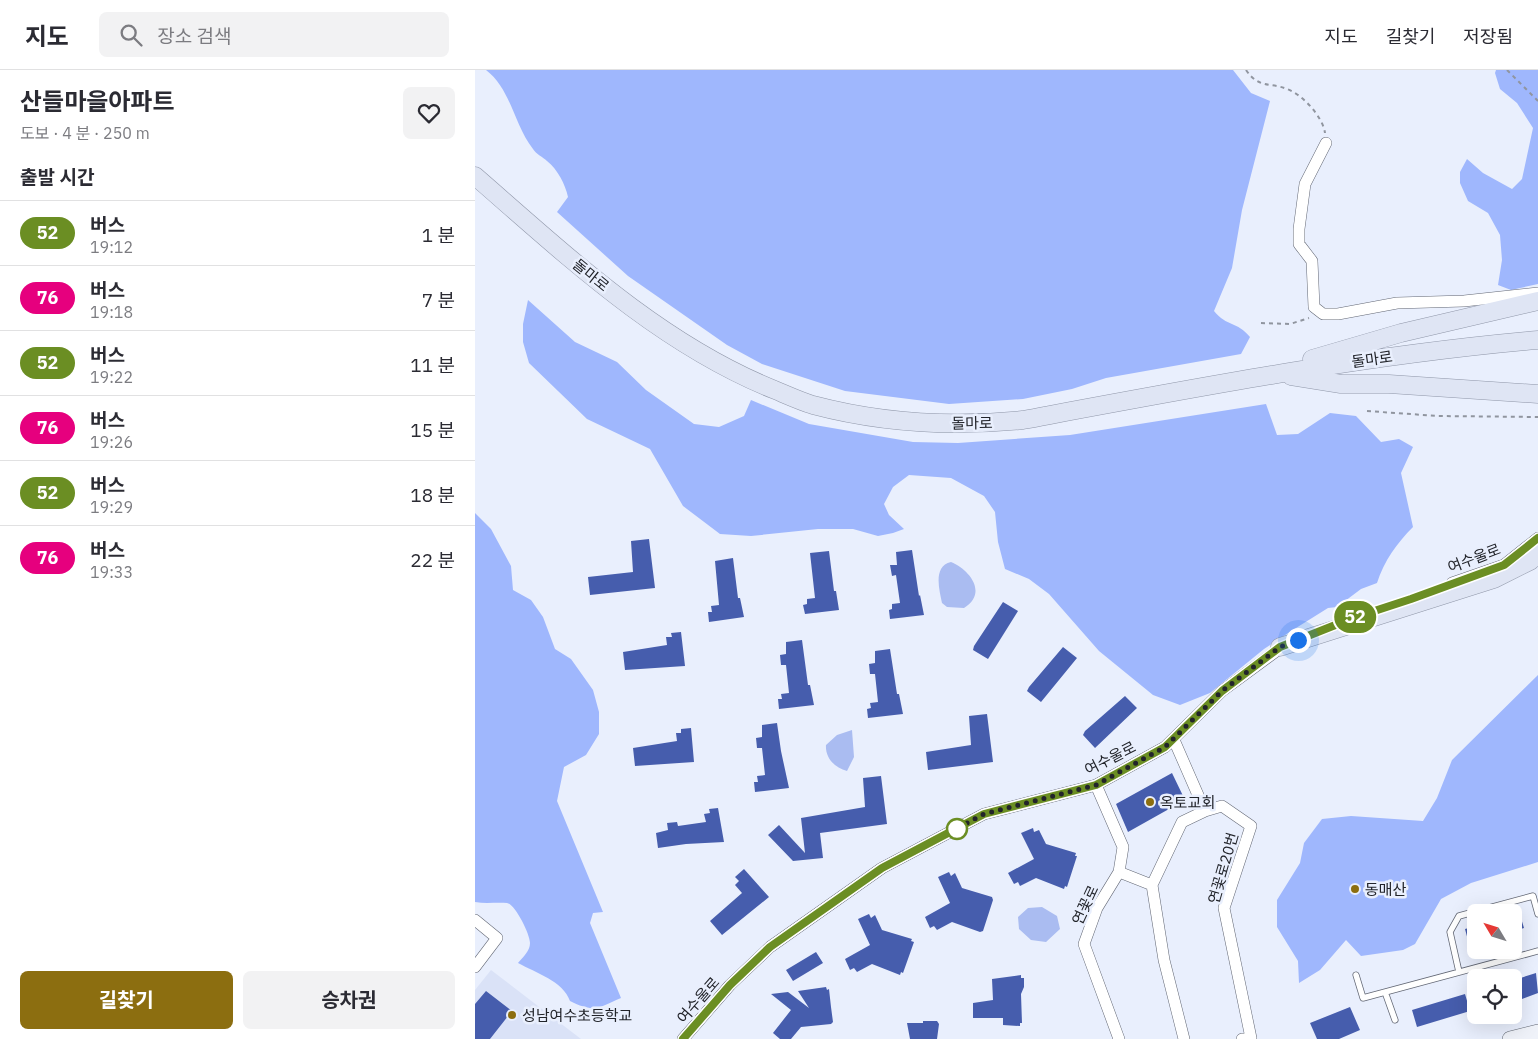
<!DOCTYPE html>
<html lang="ko">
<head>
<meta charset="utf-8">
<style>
  body { margin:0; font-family:"IBM Plex Sans","Noto Sans KR",sans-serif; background:#f2f2f3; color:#2b2b33; height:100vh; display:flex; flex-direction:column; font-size:19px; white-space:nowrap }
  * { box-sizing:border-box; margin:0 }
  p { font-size:16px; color:#7c7c81 }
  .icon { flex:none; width:28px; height:28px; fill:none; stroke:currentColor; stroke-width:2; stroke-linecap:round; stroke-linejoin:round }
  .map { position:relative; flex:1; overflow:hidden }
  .side { display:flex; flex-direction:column; background:#fff; width:475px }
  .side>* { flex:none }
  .badge { padding:0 10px; border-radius:16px; font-size:18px; line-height:32px }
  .needle { width:32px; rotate:308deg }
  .buttons { position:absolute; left:992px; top:834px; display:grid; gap:10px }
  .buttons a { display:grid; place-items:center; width:55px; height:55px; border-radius:8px; background:#fff; box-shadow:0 5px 20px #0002; font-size:25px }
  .you { position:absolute; width:25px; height:25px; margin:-12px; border:4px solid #fff; border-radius:50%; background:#1a73e8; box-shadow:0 0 0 8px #1a73e833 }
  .map>.badge { position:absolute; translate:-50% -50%; box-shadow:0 0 0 2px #fff }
  h2 { padding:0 20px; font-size:19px; line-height:45px }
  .round { display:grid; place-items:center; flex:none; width:52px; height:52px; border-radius:8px; background:#f2f2f3 }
  .headline { display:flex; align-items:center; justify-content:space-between; height:85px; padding:0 20px }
  h1 { font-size:24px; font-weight:700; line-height:38px }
  .cta { display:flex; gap:10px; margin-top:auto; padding:10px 20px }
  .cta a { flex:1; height:58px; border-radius:8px; background:#8c6e10; color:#fff; font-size:20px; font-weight:700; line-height:58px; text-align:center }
  .cta a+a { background:#f2f2f3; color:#2b2b33 }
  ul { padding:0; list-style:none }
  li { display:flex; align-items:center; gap:15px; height:65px; padding:0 20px; border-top:1px solid #e1e1e2 }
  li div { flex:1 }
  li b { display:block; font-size:19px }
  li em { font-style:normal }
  li .badge { min-width:55px; font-weight:700; text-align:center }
  header { display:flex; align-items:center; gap:30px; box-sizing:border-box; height:70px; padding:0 25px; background:#fff; border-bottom:1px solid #e1e1e2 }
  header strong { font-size:24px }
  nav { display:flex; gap:28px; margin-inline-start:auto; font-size:18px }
  .search { width:350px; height:45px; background:#f2f2f3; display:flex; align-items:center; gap:12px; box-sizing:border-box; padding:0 18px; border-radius:8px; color:#7c7c81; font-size:19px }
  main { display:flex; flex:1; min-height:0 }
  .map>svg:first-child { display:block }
  .built { fill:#dae2f7 }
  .green { fill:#aabcf1 }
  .forest { fill:#9fb7fd }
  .building { fill:#465dad }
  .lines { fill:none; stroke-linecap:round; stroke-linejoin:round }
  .lane-casing { stroke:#636875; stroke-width:7 }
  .street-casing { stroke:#636875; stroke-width:12 }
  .secondary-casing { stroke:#636875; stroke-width:16 }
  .primary-casing { stroke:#8f96a8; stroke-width:19 }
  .path { stroke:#90959f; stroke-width:2; stroke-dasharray:4 4; stroke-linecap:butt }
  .lane { stroke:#fff; stroke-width:5.5 }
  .street { stroke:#fff; stroke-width:11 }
  .secondary { stroke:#eff2f9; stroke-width:15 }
  .primary { stroke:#dfe5f4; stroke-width:18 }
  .line-casing { stroke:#fff; stroke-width:11 }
  .line { stroke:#6b8e23; stroke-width:8 }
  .walk { stroke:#22242a; stroke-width:5; stroke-dasharray:0 9 }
  .poi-dot { fill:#8c6e10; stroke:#e9effd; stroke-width:2 }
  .stop-dot { fill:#fff; stroke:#6b8e23; stroke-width:2.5 }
  .labels { text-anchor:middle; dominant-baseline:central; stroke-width:5; stroke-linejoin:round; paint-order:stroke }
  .street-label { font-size:15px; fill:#22242a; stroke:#e9effd }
  .poi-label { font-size:15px; fill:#22242a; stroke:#e9effd; text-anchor:start }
</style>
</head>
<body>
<header>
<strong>지도</strong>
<div class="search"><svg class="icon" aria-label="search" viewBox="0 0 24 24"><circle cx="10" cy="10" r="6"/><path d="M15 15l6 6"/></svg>장소 검색</div>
<nav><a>지도</a><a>길찾기</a><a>저장됨</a></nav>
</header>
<main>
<section class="side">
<div class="headline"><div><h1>산들마을아파트</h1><p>도보 · 4 분 · 250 m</p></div><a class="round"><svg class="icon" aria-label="heart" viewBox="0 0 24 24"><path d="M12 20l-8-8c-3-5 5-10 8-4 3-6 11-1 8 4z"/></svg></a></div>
<h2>출발 시간</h2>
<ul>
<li><span class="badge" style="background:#6b8e23;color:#fff">52</span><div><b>버스</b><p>19:12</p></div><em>1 분</em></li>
<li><span class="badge" style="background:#e6007e;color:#fff">76</span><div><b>버스</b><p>19:18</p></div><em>7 분</em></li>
<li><span class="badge" style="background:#6b8e23;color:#fff">52</span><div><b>버스</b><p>19:22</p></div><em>11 분</em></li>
<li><span class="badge" style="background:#e6007e;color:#fff">76</span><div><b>버스</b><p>19:26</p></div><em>15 분</em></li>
<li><span class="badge" style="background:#6b8e23;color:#fff">52</span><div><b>버스</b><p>19:29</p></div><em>18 분</em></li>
<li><span class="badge" style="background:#e6007e;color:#fff">76</span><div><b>버스</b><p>19:33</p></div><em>22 분</em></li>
</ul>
<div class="cta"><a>길찾기</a><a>승차권</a></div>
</section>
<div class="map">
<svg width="1063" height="969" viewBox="0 0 1063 969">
  <rect width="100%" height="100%" fill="#e9effd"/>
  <path class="built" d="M16,900L106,969H0V920Z"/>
  <path class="green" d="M476,492C495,500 513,523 489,538L472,537L467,533C464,519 458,496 476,492Z
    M377,660L379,687L372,701C360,698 350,688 351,675L362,665Z
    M567,837L582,846L585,859L571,872L556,870L544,859L543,847L553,838Z"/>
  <path class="forest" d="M11,0H758L776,23L795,31L767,140L757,198L739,241C752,257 762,251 775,267L766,284L631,308L597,319L548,329L474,334L370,321L287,294L252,275L153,206L82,142L93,127C90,114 83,100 72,91C68,87 61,84 58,79C39,55 36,19 11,0Z
    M1021,0H1063V214L1036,220L1023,215L1027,190L1025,165L1013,143L993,131L985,113V102L992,89L1008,103L1037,119L1047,109L1058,58L1042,33L1025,19L1020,3Z
    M53,230L100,272L142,292L171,320L219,354L244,357L269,346L276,330L334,354L438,372L483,373L595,365L791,334L802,365L823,364L855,343L881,346L906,372L924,369L938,377L926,403L938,457C922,473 909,491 902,513L886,519L862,537L853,538L813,563L789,579L735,623L705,635L678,625L624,581L574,524L554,509L530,499L523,472L520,442L509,426L476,408L434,405L418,417L409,434L414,445L429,459L418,463L403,466L378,459H343L276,466L245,464L208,436L175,379L112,349L54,293L48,272V254Z
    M0,443L16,459L36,496L38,520L56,530L68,547L80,579L96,589L118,620L124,642V664L111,685L89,697L82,731L128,842L118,843L115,853L146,928C123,938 119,943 95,931C88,911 61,903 43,893C48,887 55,881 55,873C55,864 40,834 32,833C22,832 11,834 0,832Z
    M1063,605V792L996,813L966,829L940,874L928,880L886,886L871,870L845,900L824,913L823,891L802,857V830L825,793L829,773L847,749L876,746L948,751L962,728L977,690Z"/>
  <path class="building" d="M174,469L180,518L115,525L113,507L158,502L156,471Z
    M437,480L444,526L445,525L449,545L415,549L414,540L417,539V534L425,533L421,505L417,506L415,495H422L421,482Z
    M354,481L359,521H361L364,540L330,544L328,535L332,534V529L340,528L335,483Z
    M258,488L263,528H265L269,547L234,552L233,542H237L236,536L244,535L240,491Z
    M528,532L543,541L513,589L498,580L499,576Z
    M206,562L210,596L150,600L148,582L192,575L191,567H197L196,563Z
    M327,570L333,615H335L339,635L304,639L303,629H307L306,624L314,623L311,595H306L305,585L311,584V572Z
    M588,577L602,588L566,632L552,621L554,617Z
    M415,579L422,624H424L428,644L393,648L392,639L396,638L395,633L403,632L400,604H395L394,594L400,593V581Z
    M650,626L662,638L620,678L608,665L610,661Z
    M512,644L518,692L453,700L451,682L496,675L494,646Z
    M302,653L306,681L314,718L280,722L279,712H283L282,706L290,705L287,678H282L281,668L287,667V655Z
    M216,658L219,692L160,696L158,678L202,671L201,663H206V659Z
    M697,703L710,730L653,762L641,734Z
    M406,706L412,754L345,763L348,788L318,791L293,765L304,755L330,783L326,748L390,737L388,708Z
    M243,738L249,772L211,774L183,778L181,763L193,760L192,753L202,752L203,756L231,752L229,744L235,743L234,739Z
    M558,758L559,762L564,760L571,774L601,783L600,786H602L592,817L590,816L589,819L561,808L545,816L543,812L539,814L533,803L559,789L546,763Z
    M269,799L294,827L247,865L235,851L267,823L260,815L264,811L260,807Z
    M474,802L476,806L480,803L487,818L517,827L518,830L508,861L505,862L477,852L462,860L459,856L455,858L450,847L475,833L463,807Z
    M1042,835L1049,858L1039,861V836Z
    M394,844L396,848L400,845L407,860L437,869L436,871L439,872L428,903L426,902L425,905L397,894L382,902L379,898L375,900L370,889L395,875L383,849Z
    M1001,856V872L994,874L990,859Z
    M341,882L348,893L318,911L311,900Z
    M1061,903L1063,923L1039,932V910Z
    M546,905V908H549V917L546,924L547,953H545V956L528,955V948H498V933L518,930L517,909Z
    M351,917L352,920L354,919L356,937L358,952L356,954L326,957L316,969H305L298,963L316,940L296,924L313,922L334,938L323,921Z
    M11,921L37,941L15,969H0V934Z
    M990,924L995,941L942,957L937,940Z
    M875,937L885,960L864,969H842L835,953Z
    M448,951H462L464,954L462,969H435L432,953H448Z"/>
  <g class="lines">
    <defs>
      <path id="lane" d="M984,902L975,862L984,846L1058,826L1063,844
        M881,905L888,928L1063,881
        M910,922L920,950"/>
      <path id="street" d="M851,73L830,114L824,159V174L837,191L839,237L848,244H863L922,233L989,231L1063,223
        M977,513L1029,495L1063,468
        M699,670L730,741L747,736L776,756L749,838L776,968L767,969
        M621,715L648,777L644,802L622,838L609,874L644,969
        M644,802L677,815L689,890L709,969
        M677,815L707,752L730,741
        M0,850L22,868L0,897
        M208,969L255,915L295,877L407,798L509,744L621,715L690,677L747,621L811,574"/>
      <path id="secondary" d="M1035,969L1063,962"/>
      <path id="primary" d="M0,106C92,186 185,274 300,320C312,325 325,331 338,335C406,353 479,357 548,350C719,318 890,285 1063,270
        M837,289L926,263L1063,231
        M816,306L866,314H914L1063,324
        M805,577L1019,509L1055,491L1063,484"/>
    </defs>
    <use href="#lane" class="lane-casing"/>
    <use href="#street" class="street-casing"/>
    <use href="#secondary" class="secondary-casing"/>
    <use href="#primary" class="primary-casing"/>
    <path class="path" d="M771,0C784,19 795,12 812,19C827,24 848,47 850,63
      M1032,0L1063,31
      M786,253L815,254L834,248
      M892,341L963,346L1063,347"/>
    <use href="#lane" class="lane"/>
    <use href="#street" class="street"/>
    <use href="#secondary" class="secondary"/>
    <use href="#primary" class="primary"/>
  </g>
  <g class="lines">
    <defs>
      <path id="line" d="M208,969L255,915L295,877L407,798L509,744L621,715L690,677L747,621L805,577L878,548L936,529L1029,495L1063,468"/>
    </defs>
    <use href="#line" class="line-casing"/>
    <use href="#line" class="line"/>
    <path class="walk" d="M482,759L475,762L509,744L621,715L690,677L747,621L805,577L823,570"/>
  </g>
  <g class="poi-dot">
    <circle cx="675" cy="732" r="5"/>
    <circle cx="880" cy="819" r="5"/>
    <circle cx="37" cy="945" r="5"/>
  </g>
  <circle class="stop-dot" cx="482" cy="759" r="10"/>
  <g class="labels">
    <g class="street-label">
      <text transform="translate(116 205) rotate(39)">돌마로</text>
      <text transform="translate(897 289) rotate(-8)">돌마로</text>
      <text transform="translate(497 353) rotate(-1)">돌마로</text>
      <text transform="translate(999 488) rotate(-21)">여수울로</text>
      <text transform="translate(635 688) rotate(-27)">여수울로</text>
      <text transform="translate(748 798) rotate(-74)">연꽃로20번</text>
      <text transform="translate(610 835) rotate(-65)">연꽃로</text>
      <text transform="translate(223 930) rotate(-49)">여수울로</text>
    </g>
    <g class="poi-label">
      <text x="685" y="732">옥토교회</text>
      <text x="890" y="819">동매산</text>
      <text x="47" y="945">성남여수초등학교</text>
    </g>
  </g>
</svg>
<div class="buttons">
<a><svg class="needle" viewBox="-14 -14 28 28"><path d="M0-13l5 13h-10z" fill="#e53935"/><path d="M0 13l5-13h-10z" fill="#7c7c81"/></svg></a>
<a><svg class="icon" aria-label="locate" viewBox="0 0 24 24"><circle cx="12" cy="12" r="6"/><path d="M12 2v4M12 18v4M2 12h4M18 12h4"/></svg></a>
</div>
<div class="you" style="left:823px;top:570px"></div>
<b class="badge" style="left:880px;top:547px;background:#6b8e23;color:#fff">52</b>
</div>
</main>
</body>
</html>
